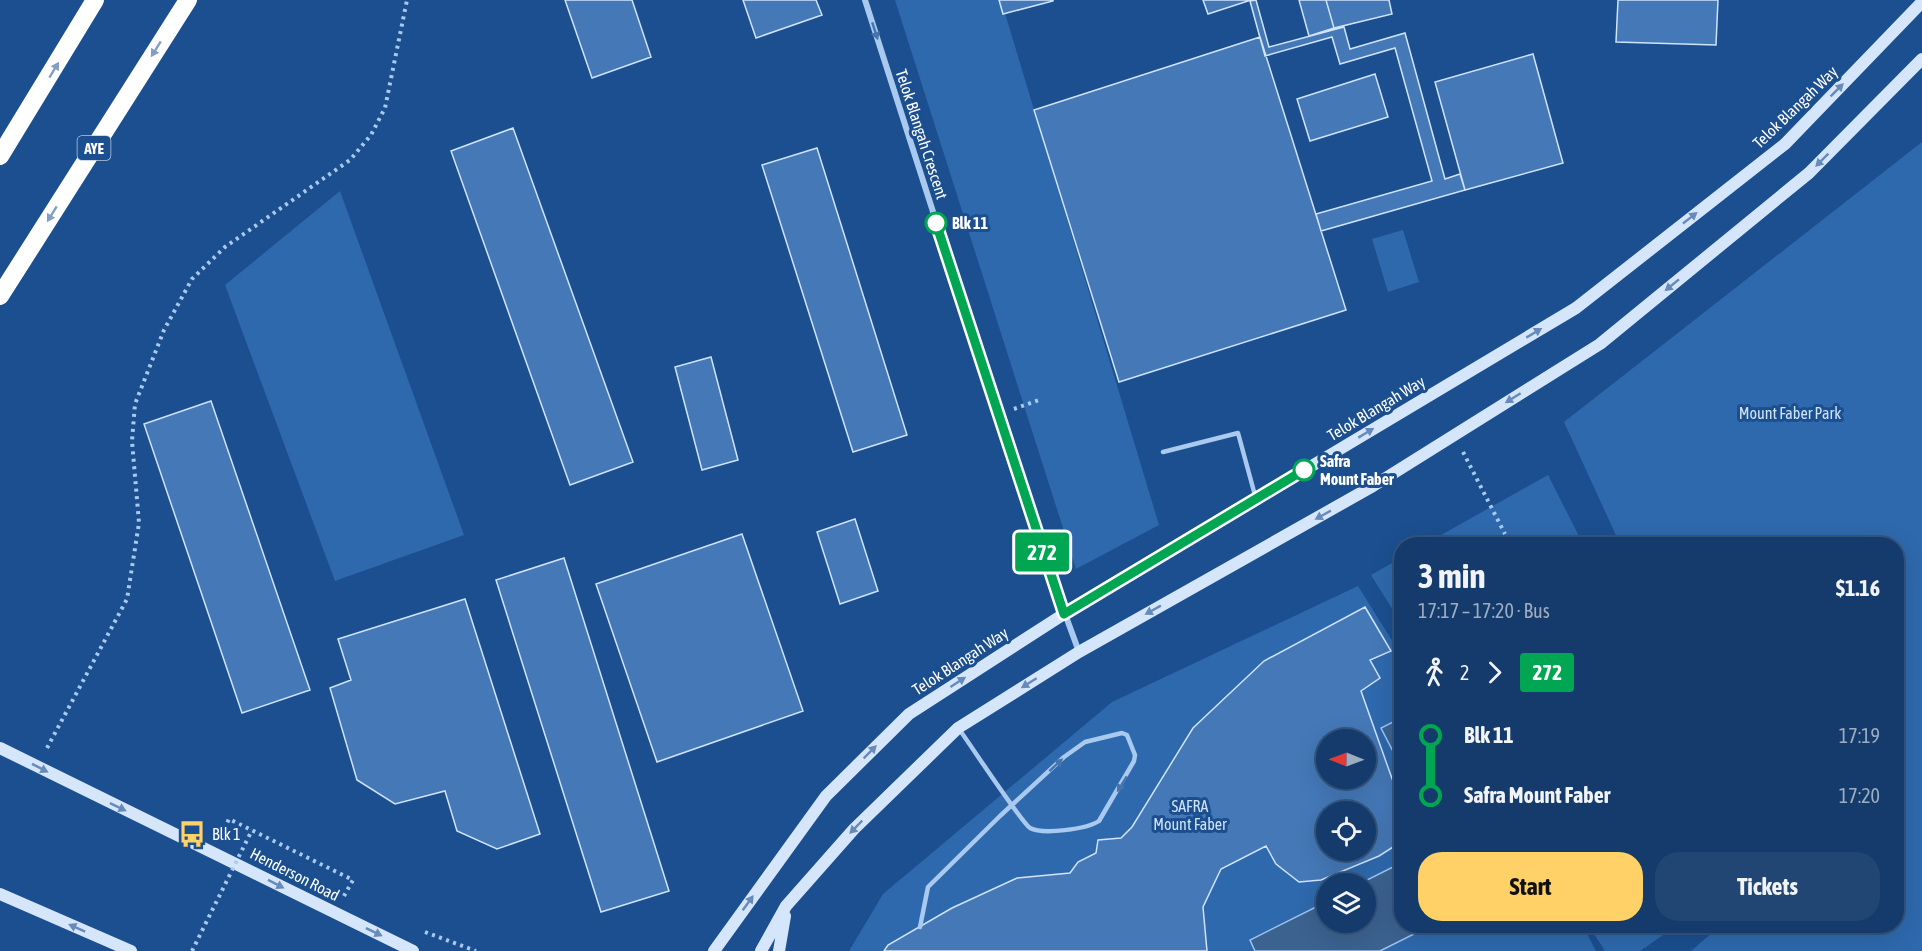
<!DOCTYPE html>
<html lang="en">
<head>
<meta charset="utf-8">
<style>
  body { margin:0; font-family:"Asap Condensed",sans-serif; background:#214673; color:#f1f3f6; height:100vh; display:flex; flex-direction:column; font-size:22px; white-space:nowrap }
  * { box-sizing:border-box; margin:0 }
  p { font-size:20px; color:#9dadc1 }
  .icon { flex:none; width:33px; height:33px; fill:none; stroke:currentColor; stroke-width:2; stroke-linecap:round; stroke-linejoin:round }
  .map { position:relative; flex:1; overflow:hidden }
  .details { position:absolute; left:1394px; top:537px; width:510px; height:396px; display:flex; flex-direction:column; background:#143b6b; border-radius:24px; box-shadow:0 6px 24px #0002,0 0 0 2px #33557e }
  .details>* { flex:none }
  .badge { padding:0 12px; border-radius:4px; font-size:21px; line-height:39px }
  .needle { width:39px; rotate:271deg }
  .buttons { position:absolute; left:1316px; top:729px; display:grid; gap:12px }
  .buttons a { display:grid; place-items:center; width:60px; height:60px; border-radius:50%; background:#143b6b; box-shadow:0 6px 24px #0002,0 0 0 2px #33557e; font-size:30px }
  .map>.badge { position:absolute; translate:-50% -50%; box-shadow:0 0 0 3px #fff }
  .legs { display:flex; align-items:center; gap:9px; height:66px; padding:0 24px; font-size:20px }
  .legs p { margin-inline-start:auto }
  .headline { display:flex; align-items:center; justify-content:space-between; height:102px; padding:0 24px }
  h1 { font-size:33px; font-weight:700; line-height:45px }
  .cta { display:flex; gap:12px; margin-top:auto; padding:12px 24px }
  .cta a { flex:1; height:69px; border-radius:24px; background:#ffd166; color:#111; font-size:24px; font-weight:700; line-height:69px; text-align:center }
  .cta a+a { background:#214673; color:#f1f3f6 }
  ul { padding:0 24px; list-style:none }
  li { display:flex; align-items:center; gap:21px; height:60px; font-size:22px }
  li i { display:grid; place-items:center; width:9px; height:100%; margin:0 8px; background:currentColor }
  li i::after { content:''; width:15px; height:15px; margin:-8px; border:4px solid; border-radius:50%; background:#143b6b }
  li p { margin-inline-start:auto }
  li:first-child i { background:linear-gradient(#0000 50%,currentColor 0) }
  li:last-child i { background:linear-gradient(currentColor 50%,#0000 0) }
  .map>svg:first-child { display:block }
  .green { fill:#2e69ad; fill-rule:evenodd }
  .water { fill:#3c6290; stroke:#9cc4f0; stroke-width:1.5 }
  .building { fill:#4478b7; stroke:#cfe3fa; stroke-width:1.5; fill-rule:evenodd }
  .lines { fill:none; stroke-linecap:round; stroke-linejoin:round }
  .path { stroke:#a9c9ee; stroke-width:4; stroke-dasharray:3 4.5; stroke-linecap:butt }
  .service { stroke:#a9c9ee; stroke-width:4.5 }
  .minor { stroke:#a9c9ee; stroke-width:6 }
  .secondary { stroke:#d6e6fa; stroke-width:12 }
  .motorway { stroke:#fff; stroke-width:18 }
  .path-bridge { stroke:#a9c9ee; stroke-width:4; stroke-dasharray:3 4.5; stroke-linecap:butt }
  .oneway { fill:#4674ac }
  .oneway2 { fill:#829ec1 }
  .oneway3 { fill:#668bba }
  .line-1-casing { stroke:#fff; stroke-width:14 }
  .line-1 { stroke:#00a651; stroke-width:9 }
  .stop-1-dot { fill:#fff; stroke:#00a651; stroke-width:3 }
  .labels { text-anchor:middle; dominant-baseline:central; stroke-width:6; stroke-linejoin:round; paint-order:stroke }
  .shield { fill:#1b4f8f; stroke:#bbcadd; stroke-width:1.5 }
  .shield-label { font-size:15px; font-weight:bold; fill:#fff }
  .street-label { font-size:16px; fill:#fff; stroke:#1b4f8f }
  .stop-label { font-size:16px; font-weight:bold; fill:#fff; stroke:#1b4f8f; text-anchor:start }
  .park-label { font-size:16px; fill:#cfe3fa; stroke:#1b4f8f }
  .poi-label { font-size:16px; fill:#fff; stroke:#1b4f8f; text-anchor:start }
</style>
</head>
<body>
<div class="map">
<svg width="1922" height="951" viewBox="0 0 1922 951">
  <rect width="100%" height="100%" fill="#1b4f8f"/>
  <path class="green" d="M895,0H1001L1159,525L1076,569Z
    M1922,142V951H1691L1720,926H1896V544H1620L1564,422Z
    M340,191L464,535L335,581L225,285Z
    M1403,230L1419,282L1388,292L1372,239Z
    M1548,475L1583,544H1425Z
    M1401,558V623L1371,575Z
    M1358,586L1401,655V926H1583L1596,951H849L883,894L1112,702ZM1326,740H1365V778H1326ZM1326,812H1365V850H1326ZM1326,884H1365V922H1326Z
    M1589,926H1676L1640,951H1605Z"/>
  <path class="water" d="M1401,718V767L1381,728Z
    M1401,863V926H1430L1380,951H1255L1250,940L1326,902V922H1365V884L1361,883Z"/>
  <path class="building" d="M565,0H632L651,57L592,78Z
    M743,0H816L822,15L756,38Z
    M999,0H1053V1L1003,14Z
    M1203,0H1251L1208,14Z
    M1256,0L1269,47L1344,27L1350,49L1405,33L1445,179L1460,174L1465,190L1321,231L1316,214L1432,181L1395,48L1340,64L1332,37L1265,56L1250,1Z
    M1299,0H1326L1334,28L1309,36Z
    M1326,0H1389L1392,14L1334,28Z
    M1618,0H1718L1716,45L1616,42Z
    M1260,37L1346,310L1119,382L1034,110Z
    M1533,54L1563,163L1465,190L1435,82Z
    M1375,74L1388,117L1310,141L1297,99Z
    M513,128L633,462L570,485L451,151Z
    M817,148L907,435L853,452L762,165Z
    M711,357L738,460L702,470L675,367Z
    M211,401L310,690L242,713L144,424Z
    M855,519L878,591L840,604L817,532Z
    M742,534L803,711L657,762L596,584Z
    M564,558L669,891L601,912L496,580Z
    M465,599L540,834L497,849L457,831L445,791L395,804L357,780L330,688L351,680L338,639Z
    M1365,607L1391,651L1370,660L1380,678L1361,691L1401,804V842L1379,856L1321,880L1299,882L1276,864L1266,846L1221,869L1203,907L1207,951H884L888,945L952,908L1017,878L1070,873L1078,862L1096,853L1098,840L1121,838L1132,827L1193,728L1264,661ZM1326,740H1365V778H1326ZM1326,812H1365V850H1326Z"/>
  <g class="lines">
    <path class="path" d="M1014,409L1039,400
      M1463,452L1505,534
      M47,748L127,599L139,523L132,441L135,404L164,330L192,279L225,247L350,160L371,135L385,108L407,0
      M221,836L229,819L353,880L344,896
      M425,932L476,951"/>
    <path class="service" d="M1163,452L1238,433L1256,499
      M920,927L928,887L1000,816L1064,757L1085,742L1122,733L1127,735L1135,755L1134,761L1099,821C1087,829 1043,835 1030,828C1021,822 970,744 959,729"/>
    <path class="minor" d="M865,0L1042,551L1079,652"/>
    <path class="secondary" d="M0,748L413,951
      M0,894L131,951
      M714,951L826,796L909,714L1064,614L1576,308L1785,144L1922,2
      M761,951L786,906L854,829L958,728L1079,652L1373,486L1600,344L1809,173L1922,59
      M779,951L785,916"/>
    <path class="motorway" d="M0,156L95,0
      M0,296L188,0"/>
    <path class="path-bridge" d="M192,951L252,830"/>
  </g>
  <defs><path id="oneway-solid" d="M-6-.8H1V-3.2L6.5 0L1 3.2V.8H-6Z" transform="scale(1.5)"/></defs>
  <g class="oneway">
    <use href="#oneway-solid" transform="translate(875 31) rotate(72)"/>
    <use href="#oneway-solid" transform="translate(1056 765) rotate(-43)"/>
    <use href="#oneway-solid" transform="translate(1122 784) rotate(122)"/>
  </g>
  <g class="oneway2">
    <use href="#oneway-solid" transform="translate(156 49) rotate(122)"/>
    <use href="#oneway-solid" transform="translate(54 70) rotate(-59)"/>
    <use href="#oneway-solid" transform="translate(52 214) rotate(122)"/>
  </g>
  <g class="oneway3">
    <use href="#oneway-solid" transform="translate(1837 90) rotate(-45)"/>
    <use href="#oneway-solid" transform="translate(1822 160) rotate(135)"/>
    <use href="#oneway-solid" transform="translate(1690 218) rotate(-38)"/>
    <use href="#oneway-solid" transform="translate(1672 285) rotate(141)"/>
    <use href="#oneway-solid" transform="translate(1534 333) rotate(-31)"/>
    <use href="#oneway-solid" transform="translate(1513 398) rotate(148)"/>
    <use href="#oneway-solid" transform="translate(1366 433) rotate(-31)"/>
    <use href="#oneway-solid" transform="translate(1323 515) rotate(151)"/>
    <use href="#oneway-solid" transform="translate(1153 610) rotate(151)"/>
    <use href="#oneway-solid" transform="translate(958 682) rotate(-33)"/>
    <use href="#oneway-solid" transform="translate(1029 683) rotate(148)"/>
    <use href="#oneway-solid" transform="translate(870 752) rotate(-45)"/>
    <use href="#oneway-solid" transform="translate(40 768) rotate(27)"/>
    <use href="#oneway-solid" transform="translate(118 807) rotate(26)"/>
    <use href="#oneway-solid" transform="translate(856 827) rotate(134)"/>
    <use href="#oneway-solid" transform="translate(276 884) rotate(27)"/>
    <use href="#oneway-solid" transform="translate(748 903) rotate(-54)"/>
    <use href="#oneway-solid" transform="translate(77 928) rotate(-156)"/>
    <use href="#oneway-solid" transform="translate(374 932) rotate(26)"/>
  </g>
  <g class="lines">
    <defs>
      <path id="line-1" d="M936,223L1064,614L1304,470"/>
    </defs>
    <use href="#line-1" class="line-1-casing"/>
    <use href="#line-1" class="line-1"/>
  </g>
  <defs>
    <symbol id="bus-bare" viewBox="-9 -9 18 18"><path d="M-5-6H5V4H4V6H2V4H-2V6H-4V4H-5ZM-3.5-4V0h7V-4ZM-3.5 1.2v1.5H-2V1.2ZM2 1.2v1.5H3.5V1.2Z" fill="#ffd166" stroke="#1b4f8f" stroke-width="2.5" paint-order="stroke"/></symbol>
  </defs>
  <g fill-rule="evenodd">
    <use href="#bus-bare" x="173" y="815" width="38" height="38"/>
  </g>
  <g class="stop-1-dot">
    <circle cx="936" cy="223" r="10"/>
    <circle cx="1304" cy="470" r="10"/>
  </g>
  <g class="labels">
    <rect class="shield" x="77.5" y="136" width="33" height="24" rx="4.5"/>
    <g class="shield-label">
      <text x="94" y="148">AYE</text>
    </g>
    <g class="street-label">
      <text transform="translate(1795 107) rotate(-44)">Telok Blangah Way</text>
      <text transform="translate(922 134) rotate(72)">Telok Blangah Crescent</text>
      <text transform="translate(1376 408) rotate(-31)">Telok Blangah Way</text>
      <text transform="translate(960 661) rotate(-33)">Telok Blangah Way</text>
      <text transform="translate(295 874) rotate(27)">Henderson Road</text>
    </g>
    <g class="stop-label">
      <text x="952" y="223">Blk 11</text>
      <text x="1320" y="461">Safra<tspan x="1320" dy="18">Mount Faber</tspan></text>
    </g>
    <g class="park-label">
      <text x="1790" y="413">Mount Faber Park</text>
      <text x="1190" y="806">SAFRA<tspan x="1190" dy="18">Mount Faber</tspan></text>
    </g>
    <g class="poi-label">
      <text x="212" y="834">Blk 1</text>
    </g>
  </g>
</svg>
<div class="buttons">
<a><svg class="needle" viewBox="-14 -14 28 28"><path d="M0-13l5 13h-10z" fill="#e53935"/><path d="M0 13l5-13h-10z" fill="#9dadc1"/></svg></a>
<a><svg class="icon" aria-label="locate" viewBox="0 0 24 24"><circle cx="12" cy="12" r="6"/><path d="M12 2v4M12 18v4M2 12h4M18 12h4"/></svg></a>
<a><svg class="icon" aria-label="layers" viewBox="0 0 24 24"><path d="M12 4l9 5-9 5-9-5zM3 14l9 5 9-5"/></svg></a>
</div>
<b class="badge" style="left:1042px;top:552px;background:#00a651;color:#fff">272</b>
<section class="details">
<div class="headline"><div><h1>3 min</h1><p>17:17 – 17:20 · Bus</p></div><b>$1.16</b></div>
<div class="legs"><svg class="icon" aria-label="walk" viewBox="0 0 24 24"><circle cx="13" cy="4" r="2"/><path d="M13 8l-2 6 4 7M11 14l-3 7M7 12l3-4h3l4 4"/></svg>2<svg class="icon" aria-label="forward" viewBox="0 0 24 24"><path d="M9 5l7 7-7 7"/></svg><b class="badge" style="background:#00a651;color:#fff">272</b></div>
<ul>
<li><i style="color:#00a651"></i><b>Blk 11</b><p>17:19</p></li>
<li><i style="color:#00a651"></i><b>Safra Mount Faber</b><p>17:20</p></li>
</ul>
<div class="cta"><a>Start</a><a>Tickets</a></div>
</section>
</div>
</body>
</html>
